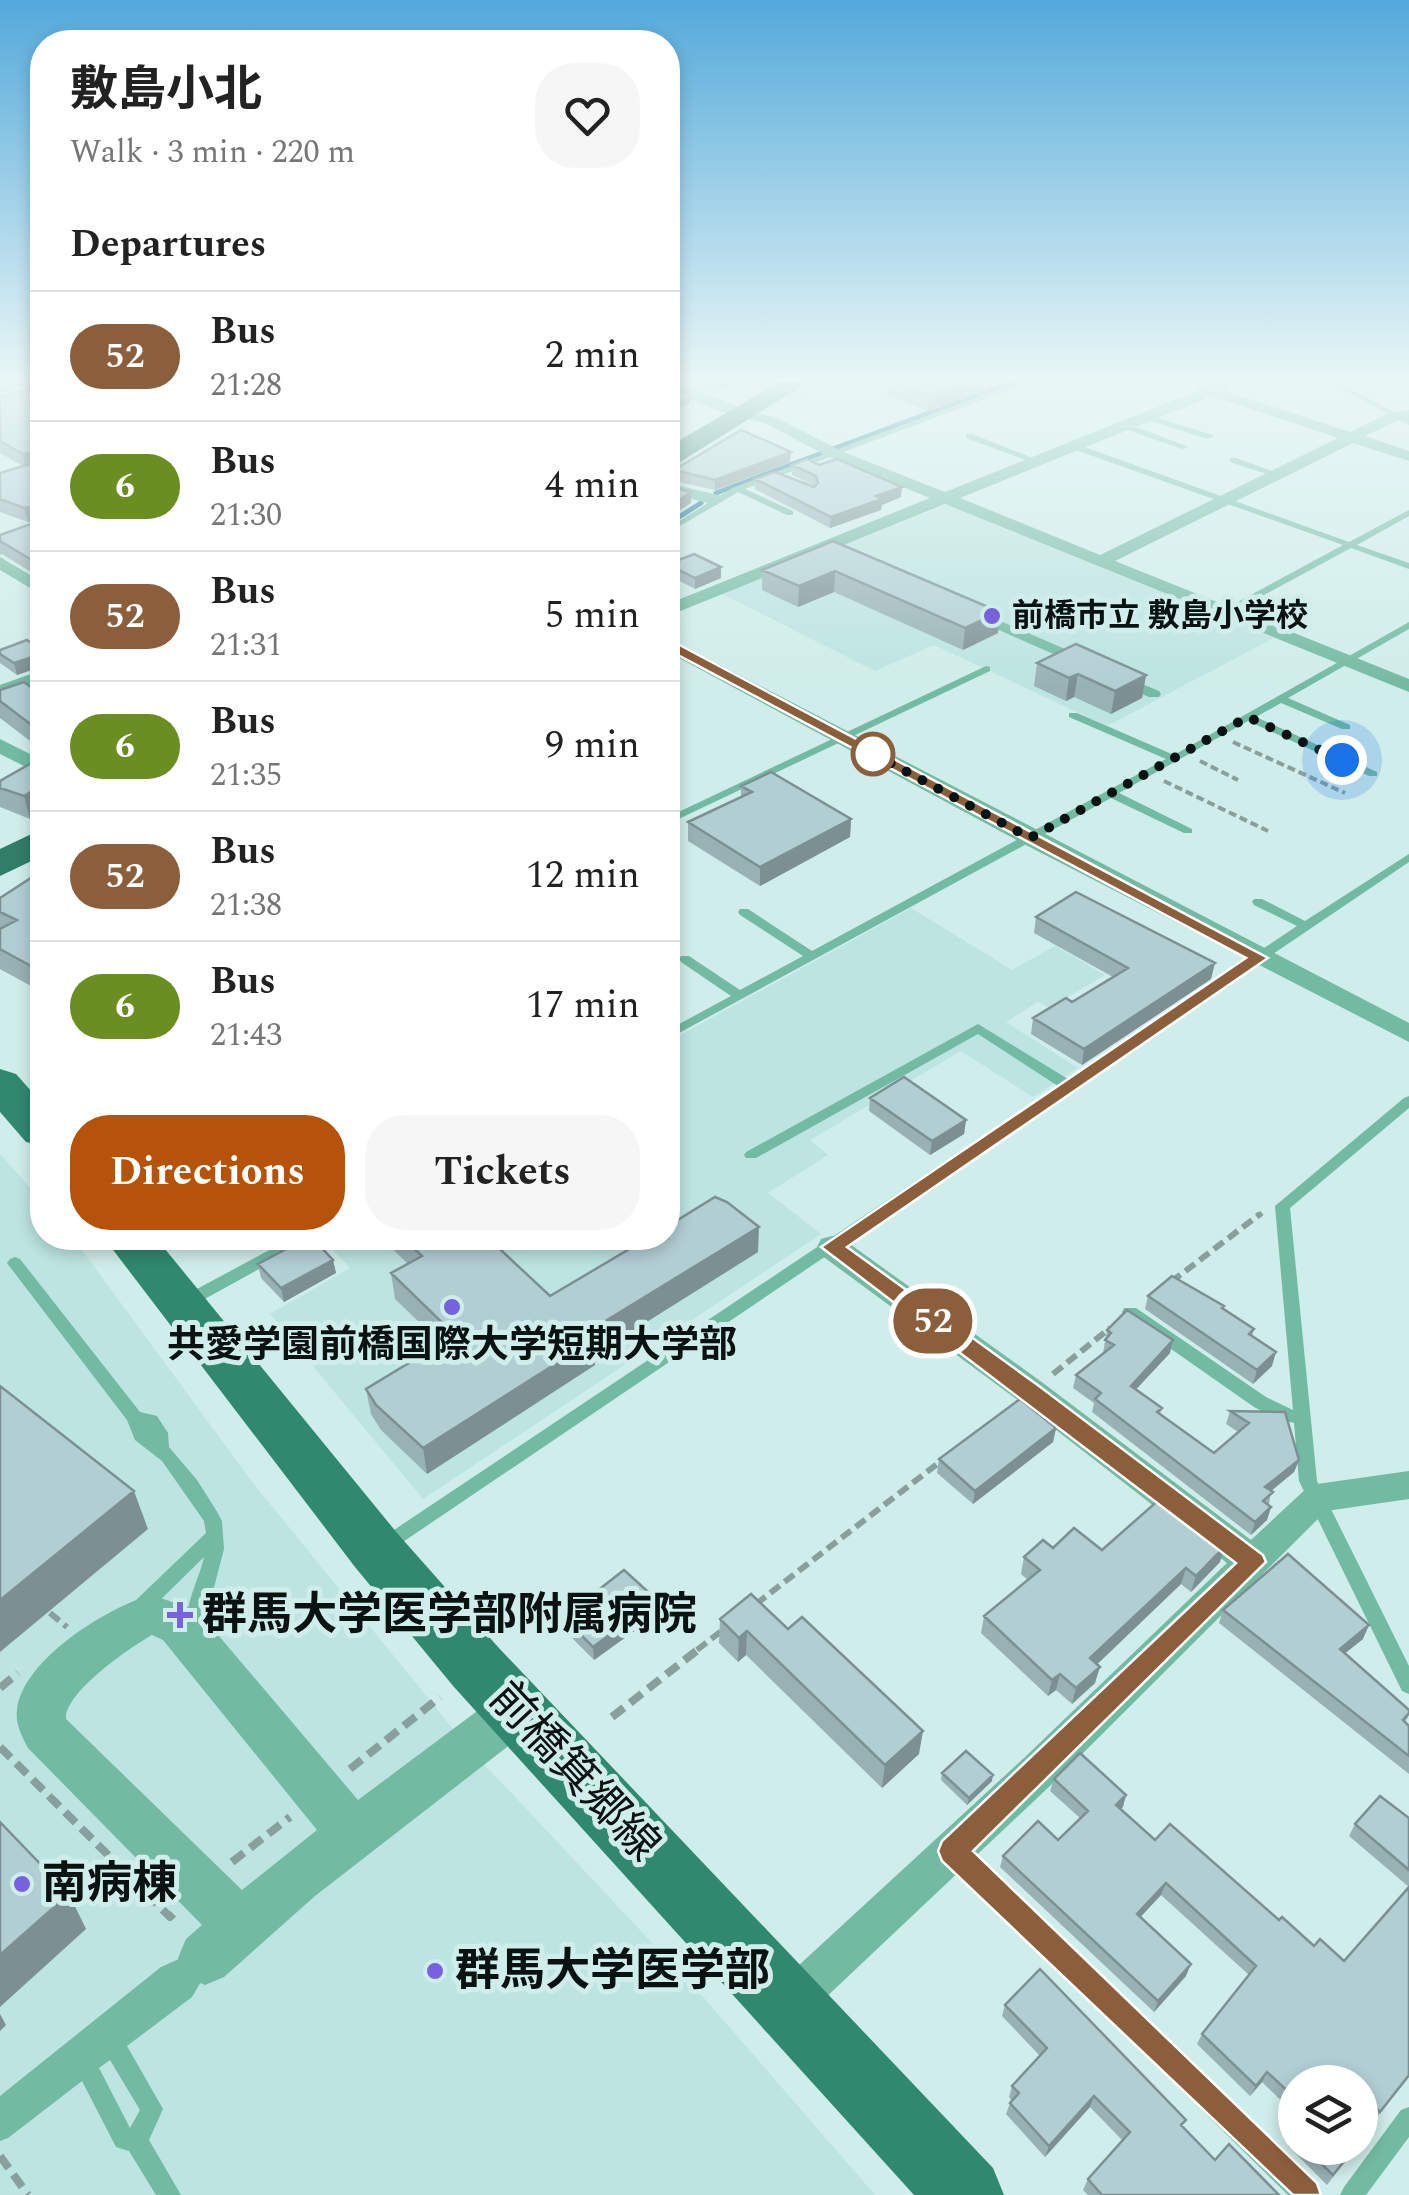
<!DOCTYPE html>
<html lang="en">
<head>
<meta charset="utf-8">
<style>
  body { margin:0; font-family:Spectral,"Noto Sans JP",serif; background:#f6f6f6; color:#222; height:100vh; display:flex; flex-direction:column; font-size:38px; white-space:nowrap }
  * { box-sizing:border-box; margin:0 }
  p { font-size:32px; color:#767676 }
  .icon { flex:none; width:55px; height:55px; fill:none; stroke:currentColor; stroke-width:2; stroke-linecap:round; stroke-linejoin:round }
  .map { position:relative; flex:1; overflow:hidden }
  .drawer { position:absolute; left:30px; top:30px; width:650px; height:1220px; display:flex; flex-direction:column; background:#fff; border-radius:40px; box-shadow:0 5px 15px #0003 }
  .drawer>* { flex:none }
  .badge { padding:0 20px; border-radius:32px; font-size:35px; line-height:65px }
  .controls { position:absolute; left:1278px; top:2065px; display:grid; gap:20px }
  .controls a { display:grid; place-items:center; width:100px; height:100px; border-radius:50%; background:#fff; box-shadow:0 5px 15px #0003; font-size:50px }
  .you { position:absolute; width:50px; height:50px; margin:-25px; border:8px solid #fff; border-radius:50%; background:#1a73e8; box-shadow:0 0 0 15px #1a73e833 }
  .map>.badge { position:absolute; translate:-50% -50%; box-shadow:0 0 0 5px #fff }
  h2 { padding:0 40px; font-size:38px; line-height:90px }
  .round { display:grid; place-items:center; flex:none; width:105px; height:105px; border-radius:40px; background:#f6f6f6 }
  .overview { display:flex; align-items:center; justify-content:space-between; height:170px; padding:0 40px }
  h1 { font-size:48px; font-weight:700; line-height:75px }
  .primary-button { display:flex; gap:20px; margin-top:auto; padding:20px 40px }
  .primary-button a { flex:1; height:115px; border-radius:40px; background:#b45309; color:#fff; font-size:40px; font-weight:700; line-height:115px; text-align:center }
  .primary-button a+a { background:#f6f6f6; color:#222 }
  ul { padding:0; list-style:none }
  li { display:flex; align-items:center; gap:30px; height:130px; padding:0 40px; border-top:2px solid #e0e0e0 }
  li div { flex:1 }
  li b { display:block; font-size:38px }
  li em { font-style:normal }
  li .badge { min-width:110px; font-weight:700; text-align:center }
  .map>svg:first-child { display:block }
  .built { fill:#bce4e0 }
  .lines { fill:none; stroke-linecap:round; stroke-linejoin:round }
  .stream { stroke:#11708f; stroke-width:5 }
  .path-far3 { stroke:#899f9d; stroke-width:4; stroke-dasharray:8 4; stroke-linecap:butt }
  .path-far2 { stroke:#899f9d; stroke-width:5; stroke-dasharray:10 5; stroke-linecap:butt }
  .path-far1 { stroke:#899f9d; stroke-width:6; stroke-dasharray:12 6; stroke-linecap:butt }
  .path { stroke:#899f9d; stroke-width:8; stroke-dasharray:15 8; stroke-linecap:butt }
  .service { fill:#72baa1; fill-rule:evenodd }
  .pedestrian { fill:#72baa1; fill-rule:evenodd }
  .minor { fill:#72baa1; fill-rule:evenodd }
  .tertiary { fill:#72baa1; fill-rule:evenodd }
  .primary { fill:#30886e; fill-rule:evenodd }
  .trunk { fill:#327d66; fill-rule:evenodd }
  .path-bridge { stroke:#899f9d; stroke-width:2.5; stroke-dasharray:6 2.5; stroke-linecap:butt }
  .wall { fill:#98b1b5 }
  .shaded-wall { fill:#7c9094 }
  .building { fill:#b1ced3; stroke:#7c9094; stroke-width:2.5 }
  .line { fill:#8b5e3c; stroke:#fff; stroke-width:2.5 }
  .walk { stroke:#091312; stroke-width:10; stroke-dasharray:0 18 }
  .poi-dot { fill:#7762dd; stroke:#cfedea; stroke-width:4 }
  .stop-dot { fill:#fff; stroke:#8b5e3c; stroke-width:5 }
  .labels { text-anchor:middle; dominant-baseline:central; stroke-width:10; stroke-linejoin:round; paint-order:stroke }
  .far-poi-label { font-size:32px; font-weight:bold; fill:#091312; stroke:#cfedea; text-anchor:start }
  .poi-label { font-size:38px; font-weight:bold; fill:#091312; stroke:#cfedea }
  .near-poi-label { font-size:45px; font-weight:bold; fill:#091312; stroke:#cfedea; text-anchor:start }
  .near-street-label { font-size:45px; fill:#091312; stroke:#cfedea }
</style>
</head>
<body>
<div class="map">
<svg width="1409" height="2195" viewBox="0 0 1409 2195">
  <rect width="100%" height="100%" fill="#cfedea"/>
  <path class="built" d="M947,505L1274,638L1107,726L934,645L875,671L720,593Z
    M911,908L1012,970L1055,946L1105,975L1050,1008L1038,1002L1006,1022L1078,1068L1033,1097L961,1051L810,1140L828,1155L768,1193L821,1234L423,1499L270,1314L350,1268L321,1238H668V1042Z
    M0,1154L42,1201V1238H73L253,1483L467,1746L704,1998L875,2195H0Z"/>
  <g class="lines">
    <path class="stream" d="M716,493L1012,382
      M668,524L701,503"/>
    <path class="path-far3" d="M1233,742L1345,793
      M1200,761L1238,780
      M1164,781L1268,831"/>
    <path class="path-far2" d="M1257,1217L1262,1213"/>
    <path class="path-far1" d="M1171,1282L1260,1214
      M1053,1374L1110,1328
      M756,1604L941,1461
      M50,1613L67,1627
      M697,1650L724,1629"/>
    <path class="path" d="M0,1688L18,1673
      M612,1717L700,1648
      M0,1747L170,1917L175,1912
      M350,1769L440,1697
      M232,1862L290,1817
      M0,2156L28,2195"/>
    <path class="service" d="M1019,382H1030L745,489L793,511V515H787L738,492L668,533V528L732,488Z
      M1328,382H1337L1409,420V425Z
      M1148,415L1213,435L1214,437L1207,439L1145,419V415Z
      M1122,424H1128L1189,447L1182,449L1122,428Z
      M966,434H972L1043,462L1036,464L966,438Z
      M1073,445H1079L1349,542L1409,510V516L1357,545L1409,563V569L1351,548L1229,614H1223V610L1343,545L1073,449Z
      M1230,458H1236L1280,474L1273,476L1230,462Z
      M1409,622V629L1288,698L1350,725V729H1342L1281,703L1256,717L1377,772V776H1369L1248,721L1119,793L1192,829V833H1184L1111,798L668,1039V1030L731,996L681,962L679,959L681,956H689L740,990L803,956L740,915L738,912L740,909H748L812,951L1166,759L1069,717V713H1077L1174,755Z
      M986,666L990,667V671L668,824V817Z
      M1409,854V862L391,1550L385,1552L379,1550L376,1545L379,1540L1058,1086L978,1034L756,1158H746L744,1155L746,1152L978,1024L1068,1079L1297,926L1254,905L1252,902L1254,899H1262L1305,921Z
      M1409,1096V1108L1290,1208L1317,1481L1409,1666V1694L1402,1691L1299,1481L1294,1423L1277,1419L1254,1407L1124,1316L1122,1312L1124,1308H1136L1266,1397L1293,1410L1275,1206L1404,1098Z
      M292,1238H310L308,1242L192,1306H180L178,1302L180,1298Z
      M15,1257L20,1259L140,1412L157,1416L168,1433L169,1447L197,1480L216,1510L222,1521L224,1549L202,1633L195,1635L188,1633C182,1609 199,1580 204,1557L146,1614L140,1616L134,1614L131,1608L134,1602L206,1533L204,1521L162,1461L135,1440L127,1420L10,1267L7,1263L10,1259Z
      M953,1841L960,1844L1313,2187L1317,2195H1288L946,1858L943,1851L946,1844Z
      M199,1950L209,1955L212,1963L192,1997L127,2046L163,2109L149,2140L181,2195H156L129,2151L116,2147L82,2081L8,2138L0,2141V2096L161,1967ZM110,2060L140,2110L130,2128L99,2068Z
      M1409,2107V2137L1366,2195H1340L1344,2187L1401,2110Z"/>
    <path class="pedestrian" d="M977,611L1088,659L1090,662L1078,665L972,618L970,615Z
      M1118,674L1159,691L1161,694L1159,697H1149L1113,681L1111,678Z"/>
    <path class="minor" d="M13,382H36L0,394V385Z
      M1221,382H1241L1225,391L1350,432L1387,414L1409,410V420L1396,421L1365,436L1409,451V461L1353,443L1115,561L1409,679V692L945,504L668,616V604L930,498L829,457L765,423L739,416V410L775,417L841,451L945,492L1197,391V385ZM1212,396L1338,438L1100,555L960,498Z
      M668,483L722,496L724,500L716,505L668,493Z
      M0,557L42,582V595L0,570Z
      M668,638L1409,1023V1042L1022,843L668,652Z
      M42,670V683L0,698V685Z
      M0,739L42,760V775L0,754Z
      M832,1236L843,1239L1043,1383L1251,1540L1310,1485L1409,1471V1499L1326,1511L1052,1784L803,2019L788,2026L773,2019L766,2004L773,1989L1024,1758L1227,1563L1019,1401L821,1255L817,1247L821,1239Z"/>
    <path class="tertiary" d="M668,382H677L754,413L751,417H737L668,391Z
      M151,1595L197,1610L358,1800L500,1694L517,1688L534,1694L541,1710L534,1726L315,1896L224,1977L205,1985L186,1977L178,1958L186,1939L202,1925L28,1748C22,1736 15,1724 17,1710C22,1660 108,1607 151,1595ZM152,1635L163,1640L317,1830L242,1890L66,1719C64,1693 129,1648 152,1635Z"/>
    <path class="primary" d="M0,1069L16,1074L42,1103V1146L26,1142L0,1112Z
      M104,1238H156L397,1533L498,1647L993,2168L1004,2195H914L454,1687L355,1567Z"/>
    <path class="trunk" d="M779,382H808L677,464L668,466V447Z
      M42,829V856L0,876V849Z"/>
    <path class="path-bridge" d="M766,386L801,394"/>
  </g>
  <path class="wall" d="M687,382H741L711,392Z
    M887,382H983L982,392L928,411L886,395Z
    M42,386V519L28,522L0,512V473L23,466L0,453V397Z
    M790,462L715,490L674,481V470Z
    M792,465L901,497L882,505L881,510L830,528L755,489V479L815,486L792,475Z
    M42,520V579L2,554L0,555V535Z
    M833,541L1000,612L998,633L963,650L834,592L798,607L762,590V570Z
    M668,564L721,578L695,589L668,575Z
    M0,650L42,651V667L17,675L0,663Z
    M1037,663L1146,675L1142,698L1111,714L1074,697L1066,701L1034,686Z
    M0,690L42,695V750L0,718Z
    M42,757V811L30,819L0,807V781Z
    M741,786L851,819L850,837L760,886L688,841V822L741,798Z
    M42,880V992L0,969V898Z
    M1036,917L1211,979L1082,1065L1031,1034L1033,1018L1072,1002L1113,977L1034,933Z
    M870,1098L966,1120L964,1134L930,1155L869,1111Z
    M381,1238H500L493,1242L550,1296L758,1252L594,1355L595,1365L427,1474L381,1430L371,1414L366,1389L441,1343L395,1299L391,1273L408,1264Z
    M282,1245L333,1260L336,1273L284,1302L261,1278L258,1264L283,1251Z
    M1148,1296L1223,1309L1254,1329L1252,1336L1272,1366L1253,1384L1145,1309Z
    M1107,1330L1170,1353L1136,1389L1162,1408L1160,1414L1214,1453L1238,1432L1226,1424L1230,1411L1285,1412L1299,1460L1294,1472L1271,1491L1269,1505L1271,1507L1267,1520L1251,1535L1092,1412L1094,1403L1073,1388L1076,1375L1103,1353Z
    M1056,1428L1053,1442L973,1504L937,1473L939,1459Z
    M1053,1548L1102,1550L1220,1562L1191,1592L1181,1584L1097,1664L1095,1683L1072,1704L1056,1690L1048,1696L981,1633L984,1616L1028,1580L1021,1574L1024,1557Z
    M751,1594L919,1754L882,1788L746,1655L738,1662L719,1643L720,1619Z
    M657,1600L658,1614L594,1660L565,1631L564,1617Z
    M1223,1610L1363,1639L1345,1653L1409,1710V1715L1405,1722L1409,1726V1774L1219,1623Z
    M942,1773L992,1781L967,1805L941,1780Z
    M1054,1779L1123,1807L1120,1809L1155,1840L1279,1920L1314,1946L1344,1961L1409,1887L1349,1836L1355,1824L1409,1818V2077L1373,2122L1360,2110V2082H1295V2114L1262,2082L1250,2096L1197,2044L1202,2034L1249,1975L1161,1895L1140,1917L1186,1976L1154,2012L1000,1867L1003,1856L1058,1840L1080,1818L1050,1791Z
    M1005,2005L1182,2127L1215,2160L1279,2195H1088L1083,2190L1088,2179L1122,2140L1090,2107L1045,2157L1006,2114L1010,2103L1012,2101L1009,2097L1012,2086L1040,2056L1002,2016Z
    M1295,2134V2148H1352L1354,2149L1327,2185L1288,2146Z"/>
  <path class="shaded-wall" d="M718,382H741L711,392V384Z
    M970,382H983L982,392L928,411L930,396Z
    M690,396V403L668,416V409Z
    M41,450L42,464L26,468L23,454Z
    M791,452L790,462L715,490V480Z
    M902,487L901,497L882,505L881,510L830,528L831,517Z
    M691,492V503L668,518V507Z
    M41,505L42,519L28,522L24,508Z
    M721,567V578L695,589V578Z
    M835,571L834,592L798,607L799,586Z
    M1000,612L998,633L963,650L965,628Z
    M38,655L41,666L17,675L14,663Z
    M1078,674L1074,697L1066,701L1069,678Z
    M1146,675L1142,698L1111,714L1115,691Z
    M42,785V811L30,819L24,796Z
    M851,819L850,837L760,886V867Z
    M1215,963L1211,979L1082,1065L1084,1049Z
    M966,1120L964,1134L930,1155L932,1141Z
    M759,1227L758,1252L594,1355L595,1365L427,1474L423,1448L586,1333Z
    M333,1260L336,1273L284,1302L281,1288Z
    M1173,1340L1170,1353L1128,1398L1131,1386Z
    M1276,1352L1272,1366L1253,1384L1257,1370Z
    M1056,1428L1053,1442L973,1504L975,1491Z
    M1299,1460L1294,1472L1261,1499L1265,1487Z
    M134,1491L148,1529L0,1652V1600Z
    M1271,1507L1267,1520L1251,1535L1255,1522Z
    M1225,1546L1220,1562L1191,1592L1196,1576Z
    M1186,1568L1181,1584L1086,1675L1090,1658Z
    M657,1600L658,1614L594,1660L593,1647Z
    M1369,1625L1363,1639L1334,1662L1340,1649Z
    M747,1631L746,1655L738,1662L739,1638Z
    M1100,1667L1095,1683L1072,1704L1076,1688Z
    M1060,1674L1056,1690L1048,1696L1052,1680Z
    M923,1731L919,1754L882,1788L885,1765Z
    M993,1775L992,1781L967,1805L969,1798Z
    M1126,1795L1123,1807L1112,1817L1116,1805Z
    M1166,1883L1161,1895L1133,1925L1137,1914Z
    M69,1894L86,1929L0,2007V1955Z
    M1191,1964L1186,1976L1154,2012L1158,2001Z
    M0,2014L6,2025L0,2031Z
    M1267,2072L1262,2082L1250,2096L1256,2086Z
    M1094,2096L1090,2107L1045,2157L1049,2146Z"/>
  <path class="building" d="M891,382H970L930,396Z
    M42,386V515L41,505L24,508L0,499V473L40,461L41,450L23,454L0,441V397Z
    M668,387L690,396L668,409Z
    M741,430L791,452L715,480L674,470Z
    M807,459L819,465L837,459L902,487L876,496L882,499L831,517L755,479L775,472L814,487L818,483L816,476L792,465Z
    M668,486L691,492L668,507Z
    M42,520V566L0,541V535Z
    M833,541L1000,612L965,628L835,571L799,586L762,570Z
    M694,554L721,567L695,578L668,564Z
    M27,640L42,651V655H38L14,663L0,654V650Z
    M1076,644L1146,675L1115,691L1078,674L1069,678L1037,663Z
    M24,682L42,695V733L0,701V690Z
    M42,757V785L24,796L0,788V781Z
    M771,772L851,819L760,867L688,822L752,792L741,786Z
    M34,876L42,880V972L0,949V929L17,920L0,912V898Z
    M1076,892L1215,963L1084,1049L1033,1018L1066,998L1072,1002L1128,968L1036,917Z
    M904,1077L966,1120L932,1141L870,1098Z
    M715,1197L727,1202L759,1227L586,1333L593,1340L423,1448L376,1405L366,1389L455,1335L391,1273L422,1256L403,1238H488L550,1296L648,1238H668V1226Z
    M296,1238H312L333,1260L281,1288L258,1264L286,1249L282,1245Z
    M1172,1276L1224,1306L1222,1308L1254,1329L1249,1334L1276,1352L1257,1370L1148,1296Z
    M1127,1310L1173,1340L1131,1386L1162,1408L1157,1412L1214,1453L1249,1423L1230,1411L1285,1412L1299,1460L1265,1487L1273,1492L1263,1501L1271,1507L1255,1522L1095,1399L1101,1393L1076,1375L1114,1345L1105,1340L1111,1333L1107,1330Z
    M0,1386L134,1491L0,1600Z
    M1020,1399L1056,1428L975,1491L939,1459Z
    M1162,1497L1225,1546L1196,1576L1186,1568L1090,1658L1100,1667L1076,1688L1060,1674L1052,1680L984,1616L1040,1570L1024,1557L1043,1540L1053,1548L1074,1528L1102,1550Z
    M1288,1554L1369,1625L1340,1649L1409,1710V1713L1403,1720L1409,1726V1756L1223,1610Z
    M624,1570L657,1600L593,1647L564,1617Z
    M751,1594L788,1629L802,1617L923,1731L885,1765L747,1631L739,1638L720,1619Z
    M966,1751L993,1775L969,1798L942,1773Z
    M1080,1753L1126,1795L1116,1805L1155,1840L1170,1824L1279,1920L1282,1917L1314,1946L1320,1939L1344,1961L1409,1887V2075L1380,2112L1360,2093V2082H1295V2098L1267,2072L1256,2086L1202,2034L1256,1966L1166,1883L1137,1914L1191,1964L1158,2001L1003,1856L1038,1821L1058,1840L1088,1811L1054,1779Z
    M1380,1796L1409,1818V1870L1355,1824Z
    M0,1822L69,1894L0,1955Z
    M1040,1969L1186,2120L1181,2125L1215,2160L1229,2144L1279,2195H1102L1088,2179L1130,2132L1094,2096L1049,2146L1010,2103L1019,2093L1012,2086L1047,2048L1005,2005Z
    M1305,2148H1352L1354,2149L1333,2175Z"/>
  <linearGradient id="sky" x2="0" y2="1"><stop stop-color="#53a9da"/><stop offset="0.55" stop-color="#e9f7f6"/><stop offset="1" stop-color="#e9f7f6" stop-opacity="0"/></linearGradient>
  <rect width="1409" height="689" fill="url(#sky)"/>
  <path class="line" d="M663,641H672L1268,958L847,1247L1039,1386L1263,1555L1266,1562L973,1851L1317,2183L1321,2195H1293L942,1861L938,1851L942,1841L1236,1563L821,1247L1246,958L663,647Z"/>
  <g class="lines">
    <path class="walk" d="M873,754L866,750L1030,838L1248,717L1342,760"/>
  </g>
  <g class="poi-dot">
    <circle cx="992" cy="616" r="10"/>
    <circle cx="452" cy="1307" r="10"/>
    <path d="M175 1600h10v10h10v10h-10v10h-10v-10h-10v-10h10z"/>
    <circle cx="22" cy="1884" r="10"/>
    <circle cx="435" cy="1971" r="10"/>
  </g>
  <circle class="stop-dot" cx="873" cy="754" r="20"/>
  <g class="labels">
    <g class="far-poi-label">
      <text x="1012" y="616">前橋市立 敷島小学校</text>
    </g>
    <g class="poi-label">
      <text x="452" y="1346">共愛学園前橋国際大学短期大学部</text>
    </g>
    <g class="near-poi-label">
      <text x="202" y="1615">群馬大学医学部附属病院</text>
      <text x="42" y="1884">南病棟</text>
      <text x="455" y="1971">群馬大学医学部</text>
    </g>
    <g class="near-street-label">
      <text transform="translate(574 1772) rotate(47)">前橋箕郷線</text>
    </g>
  </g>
</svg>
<div class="controls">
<a><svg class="icon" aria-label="layers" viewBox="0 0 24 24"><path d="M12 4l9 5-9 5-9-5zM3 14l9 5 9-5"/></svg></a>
</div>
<div class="you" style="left:1342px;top:760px"></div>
<b class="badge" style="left:933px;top:1321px;background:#8b5e3c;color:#fff">52</b>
<section class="drawer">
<div class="overview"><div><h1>敷島小北</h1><p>Walk · 3 min · 220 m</p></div><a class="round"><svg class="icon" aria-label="heart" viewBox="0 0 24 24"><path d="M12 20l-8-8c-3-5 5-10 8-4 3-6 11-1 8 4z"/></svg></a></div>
<h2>Departures</h2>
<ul>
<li><span class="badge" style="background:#8b5e3c;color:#fff">52</span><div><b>Bus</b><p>21:28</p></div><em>2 min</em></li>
<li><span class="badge" style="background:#6b8e23;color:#fff">6</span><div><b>Bus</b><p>21:30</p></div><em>4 min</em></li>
<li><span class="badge" style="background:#8b5e3c;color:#fff">52</span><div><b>Bus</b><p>21:31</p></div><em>5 min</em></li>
<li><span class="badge" style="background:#6b8e23;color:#fff">6</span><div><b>Bus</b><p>21:35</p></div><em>9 min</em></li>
<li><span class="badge" style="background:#8b5e3c;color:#fff">52</span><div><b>Bus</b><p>21:38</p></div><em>12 min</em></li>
<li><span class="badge" style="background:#6b8e23;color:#fff">6</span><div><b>Bus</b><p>21:43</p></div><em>17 min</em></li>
</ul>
<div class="primary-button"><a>Directions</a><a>Tickets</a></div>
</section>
</div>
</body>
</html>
